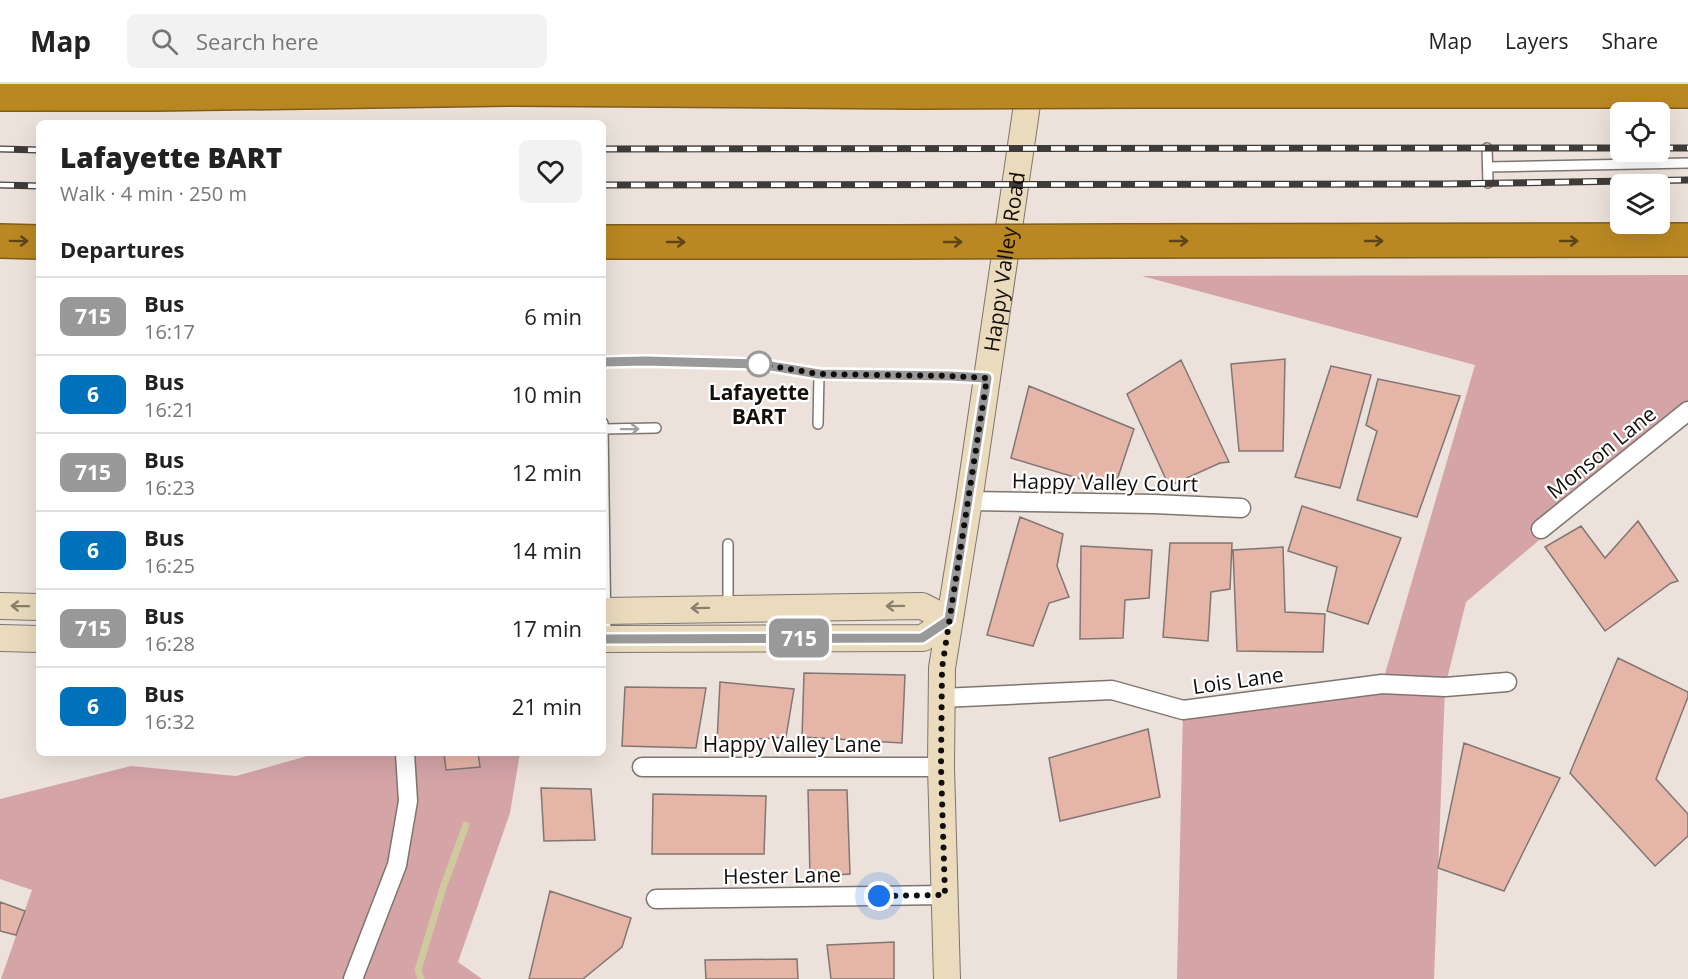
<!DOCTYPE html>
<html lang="en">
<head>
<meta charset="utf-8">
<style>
  body { margin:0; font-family:"Open Sans",sans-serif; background:#f2f2f2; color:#222; height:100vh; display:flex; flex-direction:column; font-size:22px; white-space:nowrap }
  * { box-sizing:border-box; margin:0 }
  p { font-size:20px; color:#767676 }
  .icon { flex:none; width:33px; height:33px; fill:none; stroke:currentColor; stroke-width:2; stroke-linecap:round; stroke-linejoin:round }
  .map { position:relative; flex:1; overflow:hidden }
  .sheet { position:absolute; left:36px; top:36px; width:570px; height:636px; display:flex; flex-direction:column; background:#fff; border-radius:9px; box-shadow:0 6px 24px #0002 }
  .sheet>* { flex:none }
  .badge { padding:0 12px; border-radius:9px; font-size:21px; line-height:39px }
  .controls { position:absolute; left:1610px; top:18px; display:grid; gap:12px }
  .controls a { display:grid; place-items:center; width:60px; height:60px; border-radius:9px; background:#fff; box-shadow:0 6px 24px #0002; font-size:30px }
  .you { position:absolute; width:30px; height:30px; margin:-15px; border:4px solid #fff; border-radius:50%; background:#1a73e8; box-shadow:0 0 0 9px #1a73e833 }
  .map>.badge { position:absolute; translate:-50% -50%; box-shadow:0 0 0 3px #fff }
  h2 { padding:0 24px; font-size:22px; line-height:54px }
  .round { display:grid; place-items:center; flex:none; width:63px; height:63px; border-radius:9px; background:#f2f2f2 }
  .head { display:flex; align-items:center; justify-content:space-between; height:102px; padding:0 24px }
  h1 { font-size:28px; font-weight:800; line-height:45px }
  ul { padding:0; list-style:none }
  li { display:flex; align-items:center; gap:18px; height:78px; padding:0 24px; border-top:2px solid #e0e0e0 }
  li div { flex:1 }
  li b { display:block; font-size:22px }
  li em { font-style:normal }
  li .badge { min-width:66px; font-weight:700; text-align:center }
  header { display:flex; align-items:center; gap:36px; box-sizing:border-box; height:84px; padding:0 30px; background:#fff; border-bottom:2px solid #e0e0e0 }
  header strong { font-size:28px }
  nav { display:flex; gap:33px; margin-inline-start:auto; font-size:21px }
  .search { width:420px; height:54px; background:#f2f2f2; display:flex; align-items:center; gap:15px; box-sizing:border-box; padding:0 21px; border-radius:9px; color:#767676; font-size:22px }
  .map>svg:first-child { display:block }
  .green { fill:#d4a4a7 }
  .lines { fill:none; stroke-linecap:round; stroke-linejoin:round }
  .stream { stroke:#cfc99d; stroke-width:7 }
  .building { fill:#e5b5a7; stroke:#817673; stroke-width:1.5 }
  .lane-casing { stroke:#7e756f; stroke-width:12 }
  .street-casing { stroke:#7e756f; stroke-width:21 }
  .secondary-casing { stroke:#7e756f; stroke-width:28 }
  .highway-casing { stroke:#7f5d1a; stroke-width:36 }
  .lane { stroke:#fff; stroke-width:9 }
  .street { stroke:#fff; stroke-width:18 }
  .secondary { stroke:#eadbbd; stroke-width:26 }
  .highway { stroke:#ba8822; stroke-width:33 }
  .rail-casing { stroke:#3f3b38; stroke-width:7 }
  .rail { stroke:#fff; stroke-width:4.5; stroke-dasharray:14; stroke-linecap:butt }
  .highway-bridge-casing { stroke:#7f5d1a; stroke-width:36; stroke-linecap:butt }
  .highway-bridge { stroke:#ba8822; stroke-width:33 }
  .oneway { stroke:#5d4516 }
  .oneway2 { stroke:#a09f9e }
  .oneway3 { stroke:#887f6d }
  .line-casing { stroke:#fff; stroke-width:14 }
  .line { stroke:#999; stroke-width:9 }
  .walk { stroke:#110e0c; stroke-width:6; stroke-dasharray:0 10.8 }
  .stop-dot { fill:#fff; stroke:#999; stroke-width:3 }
  .labels { text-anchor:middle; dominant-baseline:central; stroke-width:4.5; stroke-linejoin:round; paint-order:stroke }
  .street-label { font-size:21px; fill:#110e0c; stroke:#fff }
  .stop-label { font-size:21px; font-weight:bold; fill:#110e0c; stroke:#fff }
</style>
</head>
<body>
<header>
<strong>Map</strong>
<div class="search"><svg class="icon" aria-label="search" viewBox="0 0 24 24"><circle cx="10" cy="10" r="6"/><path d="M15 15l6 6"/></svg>Search here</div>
<nav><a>Map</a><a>Layers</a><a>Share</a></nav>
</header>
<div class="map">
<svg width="1688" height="895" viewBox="0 0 1688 895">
  <rect width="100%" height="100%" fill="#ece2db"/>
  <path class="green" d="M1688,191V330L1466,518L1445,603L1434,895H1177L1183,626L1382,600L1475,281L1142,192Z
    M318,669H520L510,729L458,878L482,895H1L32,806L0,795V715L131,682L236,692Z"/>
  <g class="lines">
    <path class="stream" d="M421,895L418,886L444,801L466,741"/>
  </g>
  <path class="building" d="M1285,275L1283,367H1239L1231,280Z
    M1181,276L1229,378L1220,379L1169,402L1127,310Z
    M1331,282L1371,291L1340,404L1295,393Z
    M1378,295L1460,312L1417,433L1357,416L1377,347L1366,341Z
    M1029,302L1134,345L1114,405L1011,374Z
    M1302,422L1401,454L1368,540L1327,527L1337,483L1288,467Z
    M1020,433L1063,450L1057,482L1069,513L1049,519L1033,562L987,551Z
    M1638,437L1678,497L1671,499L1605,547L1545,463L1581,442L1605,474Z
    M1170,459H1232L1230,505L1211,508L1208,557L1163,553Z
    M1081,462L1152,466L1149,514L1125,516L1123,554L1080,555Z
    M1283,463L1285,528L1325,530L1323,568L1237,567L1233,466Z
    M1618,574L1688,608V613L1656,695L1688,730V752L1655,782L1570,689Z
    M804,589L905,591L902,659L802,653Z
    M720,598L794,605L786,653L717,658Z
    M625,603L706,604L696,664L622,662Z
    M1148,645L1160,713L1060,737L1049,674Z
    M1464,659L1560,694L1504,807L1438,784Z
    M444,669H478L480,683L446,686Z
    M541,704L591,705L595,756L544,757Z
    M808,706H847L850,790L810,793Z
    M653,710L766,712L764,770H652Z
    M550,807L631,834L622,863L583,895H529Z
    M0,818L25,827L16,851L0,847Z
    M894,858V895H831L827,861Z
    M797,875L798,895H706L705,876Z"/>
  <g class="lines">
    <defs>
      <path id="lane" d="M1487,64L1488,99
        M1488,83L1688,79
        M603,278L645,277L759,280L819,290L950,292L984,294
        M603,339L606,553
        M818,340L819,290
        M603,345L656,344
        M728,524V460"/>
      <path id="street" d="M969,417L1154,420L1241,424
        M1541,445L1688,327
        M942,614L1112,606L1183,626L1382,600L1445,603L1507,598
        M642,683H941
        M656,815L945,811
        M353,895L397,781L408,717L405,669"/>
      <g id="secondary">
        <path d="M0,522L39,523"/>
        <path d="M603,527L922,522L949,536"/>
        <path d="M0,554L39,555"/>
        <path d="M603,555L923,554L949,536"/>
        <path id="s1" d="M947,895L941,683L942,584L969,417L1030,0"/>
      </g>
      <path id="highway" d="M1143,7H1688
        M0,10H157L510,5L918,8
        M0,157L39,158
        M1121,157L1688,156
        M603,158H895"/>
    </defs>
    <use href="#lane" class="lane-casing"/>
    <use href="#street" class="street-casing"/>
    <use href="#secondary" class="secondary-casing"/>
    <use href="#highway" class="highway-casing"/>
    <use href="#lane" class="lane"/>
    <use href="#street" class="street"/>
    <use href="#secondary" class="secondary"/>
    <use href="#highway" class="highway"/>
    <defs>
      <path id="rail" d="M1659,64H1688
        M0,65L39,66
        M603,65L1620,64
        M0,101L39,102
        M603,101L1446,100L1688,96"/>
    </defs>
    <use href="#rail" class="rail-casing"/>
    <use href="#rail" class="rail"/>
    <defs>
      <path id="highway-bridge" d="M918,8L1143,7
        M895,158L1121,157"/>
    </defs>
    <use href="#highway-bridge" class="highway-bridge-casing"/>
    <use href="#highway-bridge" class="highway-bridge"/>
  </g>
  <defs><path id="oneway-shaft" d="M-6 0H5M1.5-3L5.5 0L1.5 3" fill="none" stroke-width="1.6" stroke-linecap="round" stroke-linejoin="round" transform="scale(1.5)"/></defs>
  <g class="oneway">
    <use href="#oneway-shaft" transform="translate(19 157) rotate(1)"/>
    <use href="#oneway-shaft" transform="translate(1179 157)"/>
    <use href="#oneway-shaft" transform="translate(1374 157)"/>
    <use href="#oneway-shaft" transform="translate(1569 157)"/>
    <use href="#oneway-shaft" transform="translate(676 158)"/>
    <use href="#oneway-shaft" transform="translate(953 158)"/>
  </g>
  <use class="oneway2" href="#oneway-shaft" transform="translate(630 345) rotate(-1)"/>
  <g class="oneway3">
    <use href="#oneway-shaft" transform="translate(20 522) rotate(-179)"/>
    <use href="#oneway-shaft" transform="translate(895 522) rotate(179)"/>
    <use href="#oneway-shaft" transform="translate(700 524) rotate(179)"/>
  </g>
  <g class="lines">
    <defs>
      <path id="line" d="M603,278L645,277L759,280L819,290L950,292L987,294L949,536L922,554L603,555"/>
    </defs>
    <use href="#line" class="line-casing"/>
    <use href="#line" class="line"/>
    <path class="walk" d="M759,280L819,290L950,292L987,294L942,584L941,683L945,811L879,812"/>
  </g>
  <circle class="stop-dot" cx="759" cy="280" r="12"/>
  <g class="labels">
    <g class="street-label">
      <text stroke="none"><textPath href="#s1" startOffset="722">Happy Valley Road</textPath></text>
      <text transform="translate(1601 368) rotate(-39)">Monson Lane</text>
      <text transform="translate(1105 398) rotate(1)">Happy Valley Court</text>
      <text transform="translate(1238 596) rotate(-8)">Lois Lane</text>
      <text x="792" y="660">Happy Valley Lane</text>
      <text transform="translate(782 791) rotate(-1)">Hester Lane</text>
    </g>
    <g class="stop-label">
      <text x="759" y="308">Lafayette<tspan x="759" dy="24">BART</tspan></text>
    </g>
  </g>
</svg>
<div class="controls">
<a><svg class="icon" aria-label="locate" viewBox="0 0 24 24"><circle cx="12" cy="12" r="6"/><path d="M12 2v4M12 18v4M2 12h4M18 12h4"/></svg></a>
<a><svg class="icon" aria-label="layers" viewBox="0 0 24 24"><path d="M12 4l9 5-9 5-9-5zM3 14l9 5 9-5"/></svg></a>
</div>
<div class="you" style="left:879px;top:812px"></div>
<b class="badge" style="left:799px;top:554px;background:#999;color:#fff">715</b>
<section class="sheet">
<div class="head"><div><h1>Lafayette BART</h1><p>Walk · 4 min · 250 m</p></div><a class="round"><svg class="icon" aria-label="heart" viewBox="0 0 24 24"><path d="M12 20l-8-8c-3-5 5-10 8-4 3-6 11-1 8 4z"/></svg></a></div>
<h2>Departures</h2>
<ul>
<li><span class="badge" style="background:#999;color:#fff">715</span><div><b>Bus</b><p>16:17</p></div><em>6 min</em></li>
<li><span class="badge" style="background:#0072bc;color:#fff">6</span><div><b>Bus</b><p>16:21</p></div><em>10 min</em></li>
<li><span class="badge" style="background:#999;color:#fff">715</span><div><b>Bus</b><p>16:23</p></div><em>12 min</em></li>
<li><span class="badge" style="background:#0072bc;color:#fff">6</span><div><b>Bus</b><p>16:25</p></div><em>14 min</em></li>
<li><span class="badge" style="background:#999;color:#fff">715</span><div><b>Bus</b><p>16:28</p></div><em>17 min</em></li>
<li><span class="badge" style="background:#0072bc;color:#fff">6</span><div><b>Bus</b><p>16:32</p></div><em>21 min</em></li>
</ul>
</section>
</div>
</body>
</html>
